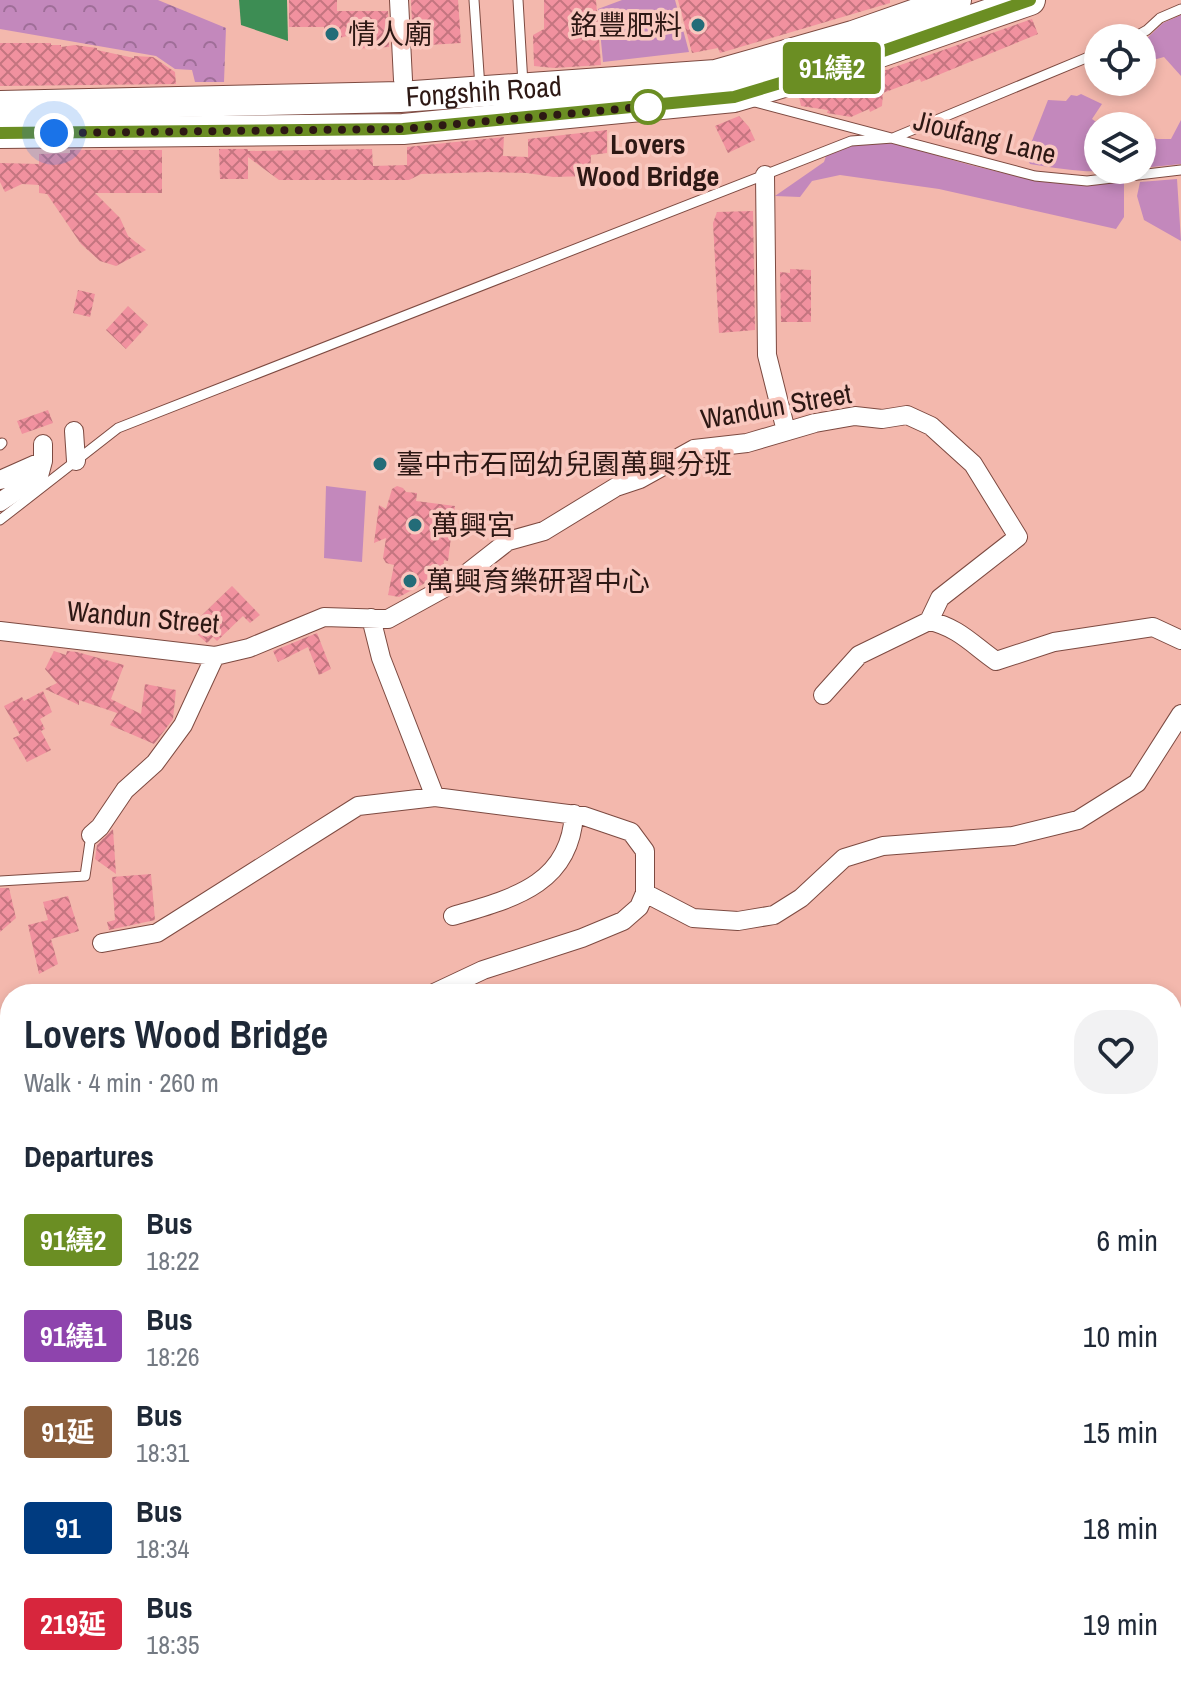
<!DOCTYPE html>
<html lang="en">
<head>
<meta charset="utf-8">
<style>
  body { margin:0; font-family:"Archivo Narrow","Noto Sans TC",sans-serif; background:#f2f2f3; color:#1f2937; height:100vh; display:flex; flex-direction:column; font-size:30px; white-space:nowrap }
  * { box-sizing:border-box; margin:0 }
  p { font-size:26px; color:#747a83 }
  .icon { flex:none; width:44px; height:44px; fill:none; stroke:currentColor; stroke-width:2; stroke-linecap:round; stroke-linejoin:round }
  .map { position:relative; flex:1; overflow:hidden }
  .details { position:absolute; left:0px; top:984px; width:1182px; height:704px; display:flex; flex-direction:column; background:#fff; border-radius:32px 32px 0 0; box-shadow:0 4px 12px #0003 }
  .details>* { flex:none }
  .badge { padding:0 16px; border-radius:6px; font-size:28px; line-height:52px }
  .fabs { position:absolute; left:1084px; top:24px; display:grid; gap:16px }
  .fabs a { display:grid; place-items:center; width:72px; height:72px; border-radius:50%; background:#fff; box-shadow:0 4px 12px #0003; font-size:40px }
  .you { position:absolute; width:40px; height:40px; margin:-20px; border:6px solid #fff; border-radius:50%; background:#1a73e8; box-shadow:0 0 0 12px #1a73e833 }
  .map>.badge { position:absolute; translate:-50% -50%; box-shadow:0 0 0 4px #fff }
  h2 { padding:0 24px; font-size:30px; line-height:72px }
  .round { display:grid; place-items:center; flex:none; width:84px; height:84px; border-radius:32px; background:#f2f2f3 }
  .overview { display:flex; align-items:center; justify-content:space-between; height:136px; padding:0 24px }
  h1 { font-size:38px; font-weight:700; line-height:60px }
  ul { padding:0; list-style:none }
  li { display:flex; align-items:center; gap:24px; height:96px; padding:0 24px }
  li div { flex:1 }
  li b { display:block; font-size:30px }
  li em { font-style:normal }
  li .badge { min-width:88px; font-weight:700; text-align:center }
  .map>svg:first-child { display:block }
  .green { fill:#c388bc }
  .forest { fill:url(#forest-crowns) }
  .water { fill:#3d8d54 }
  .building { fill:url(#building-cross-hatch) }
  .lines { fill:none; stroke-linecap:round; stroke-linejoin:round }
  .lane-casing { stroke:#7d4a41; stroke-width:11 }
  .street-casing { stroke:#7d4a41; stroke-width:20 }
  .primary-casing { stroke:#7d4a41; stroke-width:32 }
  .lane { stroke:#fff; stroke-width:9 }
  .street { stroke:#fff; stroke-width:18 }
  .primary { stroke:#fff; stroke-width:30 }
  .line-casing { stroke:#fff; stroke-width:18 }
  .line { stroke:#6b8e23; stroke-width:12 }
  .walk { stroke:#2d1814; stroke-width:8; stroke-dasharray:0 14.4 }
  .poi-dot { fill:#236c78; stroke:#f9c8bf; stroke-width:3 }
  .stop-dot { fill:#fff; stroke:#6b8e23; stroke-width:4 }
  .labels { text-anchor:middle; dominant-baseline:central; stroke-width:7; stroke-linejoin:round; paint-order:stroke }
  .poi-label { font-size:28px; fill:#2d1814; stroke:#f9c8bf; text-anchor:start }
  .street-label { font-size:28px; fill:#2d1814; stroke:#f9c8bf }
  .stop-label { font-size:28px; font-weight:bold; fill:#2d1814; stroke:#f9c8bf }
</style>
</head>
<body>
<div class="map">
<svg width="1181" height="1688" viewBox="0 0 1181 1688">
  <defs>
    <pattern id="forest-crowns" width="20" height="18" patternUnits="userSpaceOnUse" patternTransform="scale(2)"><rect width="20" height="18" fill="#c388bc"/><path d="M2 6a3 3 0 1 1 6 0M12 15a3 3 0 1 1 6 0" fill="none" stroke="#9f6e98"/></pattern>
    <pattern id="building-cross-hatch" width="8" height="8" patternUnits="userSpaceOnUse" patternTransform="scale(2)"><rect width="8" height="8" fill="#f1919f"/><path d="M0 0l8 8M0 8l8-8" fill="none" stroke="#c47580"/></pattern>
  </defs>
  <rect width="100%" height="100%" fill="#f3b8ad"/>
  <path class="green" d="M622,0H675L689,52L603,62L598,9Z
    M1181,15V76L1164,57L1153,60L1142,43L1163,23Z
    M1081,94L1102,104L1092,119L1102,126H1098V170H1114C1086,174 1057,168 1030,164L1026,156L1048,100L1066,101L1071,95L1077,96Z
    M1181,120V164L1142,168V133L1157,139H1171Z
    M895,143C969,165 1047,191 1124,181V217L1116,229L939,189L840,175L812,181L800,197L775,196L824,162L826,156L853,145Z
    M1177,179L1181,241L1144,220L1137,196L1140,182Z
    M326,486L366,491L362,562L324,558Z"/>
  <path class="forest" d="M0,0H158L226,28L224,82H195L192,70L175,69L156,56L0,29Z"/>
  <path class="water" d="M239,0H287L288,41L241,25Z"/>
  <path class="building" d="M289,0H337V11H388L389,47L352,49L351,35L327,41L324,27H289Z
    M411,0H458L461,43L413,46Z
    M544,0H596L601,65L554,68L534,66L533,35L544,29Z
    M678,0H890V3L720,53L718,48L692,53Z
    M1032,19L1038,34L921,82L920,79L883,93L882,106L870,112L869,109L851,117L827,113L828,110L801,106L799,97L824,89L825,93L863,78Z
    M0,43H51V45H61V47L75,45L97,48V50L134,58V56L153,57L175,72L176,84L0,86Z
    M739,116L749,127L755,140L728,153L715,126Z
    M607,130V153L591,155L590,176L553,177L527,173L488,172L421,174L409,180H279L248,157V179H220L219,149H248V151L372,149L373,166L407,165V147L504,137L503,156L528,157V139Z
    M70,150H162V193H95L120,218L128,236L146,250L116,266L100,261L81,244L47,194L39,193V185L22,184L5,192L0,182V163L39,164V154L70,153Z
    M753,211L755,330L719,333L713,223L717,212Z
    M790,269L811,270V322H781L780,272L790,273Z
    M78,290L95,294L90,317L73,313Z
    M128,306L148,325L126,349L106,330Z
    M48,410L53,423L22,434L17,421Z
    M397,486L403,488L406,492L417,493L416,501L455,506L448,561L444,560L442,574L399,597L388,595L394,565L386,563L383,558L386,538L374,543L379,505L386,509L392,489Z
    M232,586L260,615L250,623L243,616L217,641L213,637L207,643L198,635L204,628L197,620Z
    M317,633L331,669L319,675L308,647L278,662L273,651Z
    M54,651L66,655L67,651L77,652L124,665L111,699L141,714L145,684L176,690L173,719L154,744L110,725L117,713L79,700V705L45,689L57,683L45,669Z
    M43,691L52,712L40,719L45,729L41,731L51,750L27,762L13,738L20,735L4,706L22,697L24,701Z
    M113,829L116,874L95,859L97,845Z
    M151,874L155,920L109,930L107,922L115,920L112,877Z
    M0,888H9L16,918L0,932Z
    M68,896L79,931L51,939L58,964L39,974L28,925L48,920L43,902Z"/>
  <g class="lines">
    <defs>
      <path id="lane" d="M474,0L480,88
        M518,0L523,84
        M1133,38L1147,30L1160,18L1181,9
        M751,101L1035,176L1087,181L1181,170
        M0,445L2,443
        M0,520L118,428L851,141L893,138L1098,53
        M0,881L85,876L91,835"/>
      <path id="street" d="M399,0L403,80
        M765,175L767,355L786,431
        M74,431L76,461
        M0,480L43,461V444
        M0,502L39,476L43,461
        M371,618L381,658L435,797L584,816L631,832L645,851V893L639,907L623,921L582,938L483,970L432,994
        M0,631L215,656L249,648L324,617L388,619L457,581L508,541L544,531L616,487L640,479L694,449L747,443L815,423L855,416L882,419L907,415L931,426L973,464L1018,537L940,598L929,621C958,627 973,645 996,661L1054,642L1153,627L1181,640
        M823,695L859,655L929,621
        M91,835L100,827L125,790L155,763L183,725L215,656
        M645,893L693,918L738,921L774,915L801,898L844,858L883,846L1013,836L1078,820L1137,783L1181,714
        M453,916C510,899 570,886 574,814
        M102,943L157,933L358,806L435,797
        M0,1302L10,1301
        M0,1397L8,1402L0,1472
        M0,1680L35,1688
        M68,1688L82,1678
        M485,1688L497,1678"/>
      <g id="primary">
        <path id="s1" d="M0,106L400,97L716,75L853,36L956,0"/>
        <path d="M0,133L403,129L734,97L857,60L1030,0"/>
      </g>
    </defs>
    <use href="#lane" class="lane-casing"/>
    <use href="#street" class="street-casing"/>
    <use href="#primary" class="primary-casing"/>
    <use href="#lane" class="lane"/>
    <use href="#street" class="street"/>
    <use href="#primary" class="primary"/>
  </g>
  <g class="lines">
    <defs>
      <path id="line" d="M0,133L403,129L734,97L857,60L1030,0"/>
    </defs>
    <use href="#line" class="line-casing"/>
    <use href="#line" class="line"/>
    <path class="walk" d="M54,133L403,129L652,106L648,107"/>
  </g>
  <g class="poi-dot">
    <circle cx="698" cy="25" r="8"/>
    <circle cx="332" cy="34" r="8"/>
    <circle cx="380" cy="464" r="8"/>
    <circle cx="415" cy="525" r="8"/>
    <circle cx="410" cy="581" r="8"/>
  </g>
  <circle class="stop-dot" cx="648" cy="107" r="16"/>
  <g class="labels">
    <g class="poi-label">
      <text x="682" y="25" text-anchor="end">銘豐肥料</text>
      <text x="348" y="34">情人廟</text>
      <text x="396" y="464">臺中市石岡幼兒園萬興分班</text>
      <text x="431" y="525">萬興宮</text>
      <text x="426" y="581">萬興育樂研習中心</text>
    </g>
    <g class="street-label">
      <text stroke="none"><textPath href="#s1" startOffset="484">Fongshih Road</textPath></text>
      <text transform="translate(985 137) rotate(14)">Jioufang Lane</text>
      <text transform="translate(776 406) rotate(-10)">Wandun Street</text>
      <text transform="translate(143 617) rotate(5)">Wandun Street</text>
    </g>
    <g class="stop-label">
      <text x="648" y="144">Lovers<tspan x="648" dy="32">Wood Bridge</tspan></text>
    </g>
  </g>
</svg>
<div class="fabs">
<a><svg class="icon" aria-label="locate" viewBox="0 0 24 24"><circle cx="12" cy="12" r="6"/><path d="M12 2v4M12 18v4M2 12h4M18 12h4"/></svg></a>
<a><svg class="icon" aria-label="layers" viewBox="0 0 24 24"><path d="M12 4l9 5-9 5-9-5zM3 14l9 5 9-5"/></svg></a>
</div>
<div class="you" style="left:54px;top:133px"></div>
<b class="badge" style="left:832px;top:68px;background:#6b8e23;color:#fff">91繞2</b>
<section class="details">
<div class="overview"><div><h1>Lovers Wood Bridge</h1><p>Walk · 4 min · 260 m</p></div><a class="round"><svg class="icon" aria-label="heart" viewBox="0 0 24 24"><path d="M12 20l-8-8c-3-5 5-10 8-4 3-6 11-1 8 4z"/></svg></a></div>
<h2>Departures</h2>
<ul>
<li><span class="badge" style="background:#6b8e23;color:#fff">91繞2</span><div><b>Bus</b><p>18:22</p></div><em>6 min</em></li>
<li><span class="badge" style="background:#8e44ad;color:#fff">91繞1</span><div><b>Bus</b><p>18:26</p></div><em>10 min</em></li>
<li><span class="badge" style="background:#8b5e3c;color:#fff">91延</span><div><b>Bus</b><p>18:31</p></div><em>15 min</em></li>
<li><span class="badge" style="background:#003b80;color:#fff">91</span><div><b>Bus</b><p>18:34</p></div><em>18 min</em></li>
<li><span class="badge" style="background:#d7263d;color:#fff">219延</span><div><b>Bus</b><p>18:35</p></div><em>19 min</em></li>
</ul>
</section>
</div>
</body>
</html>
